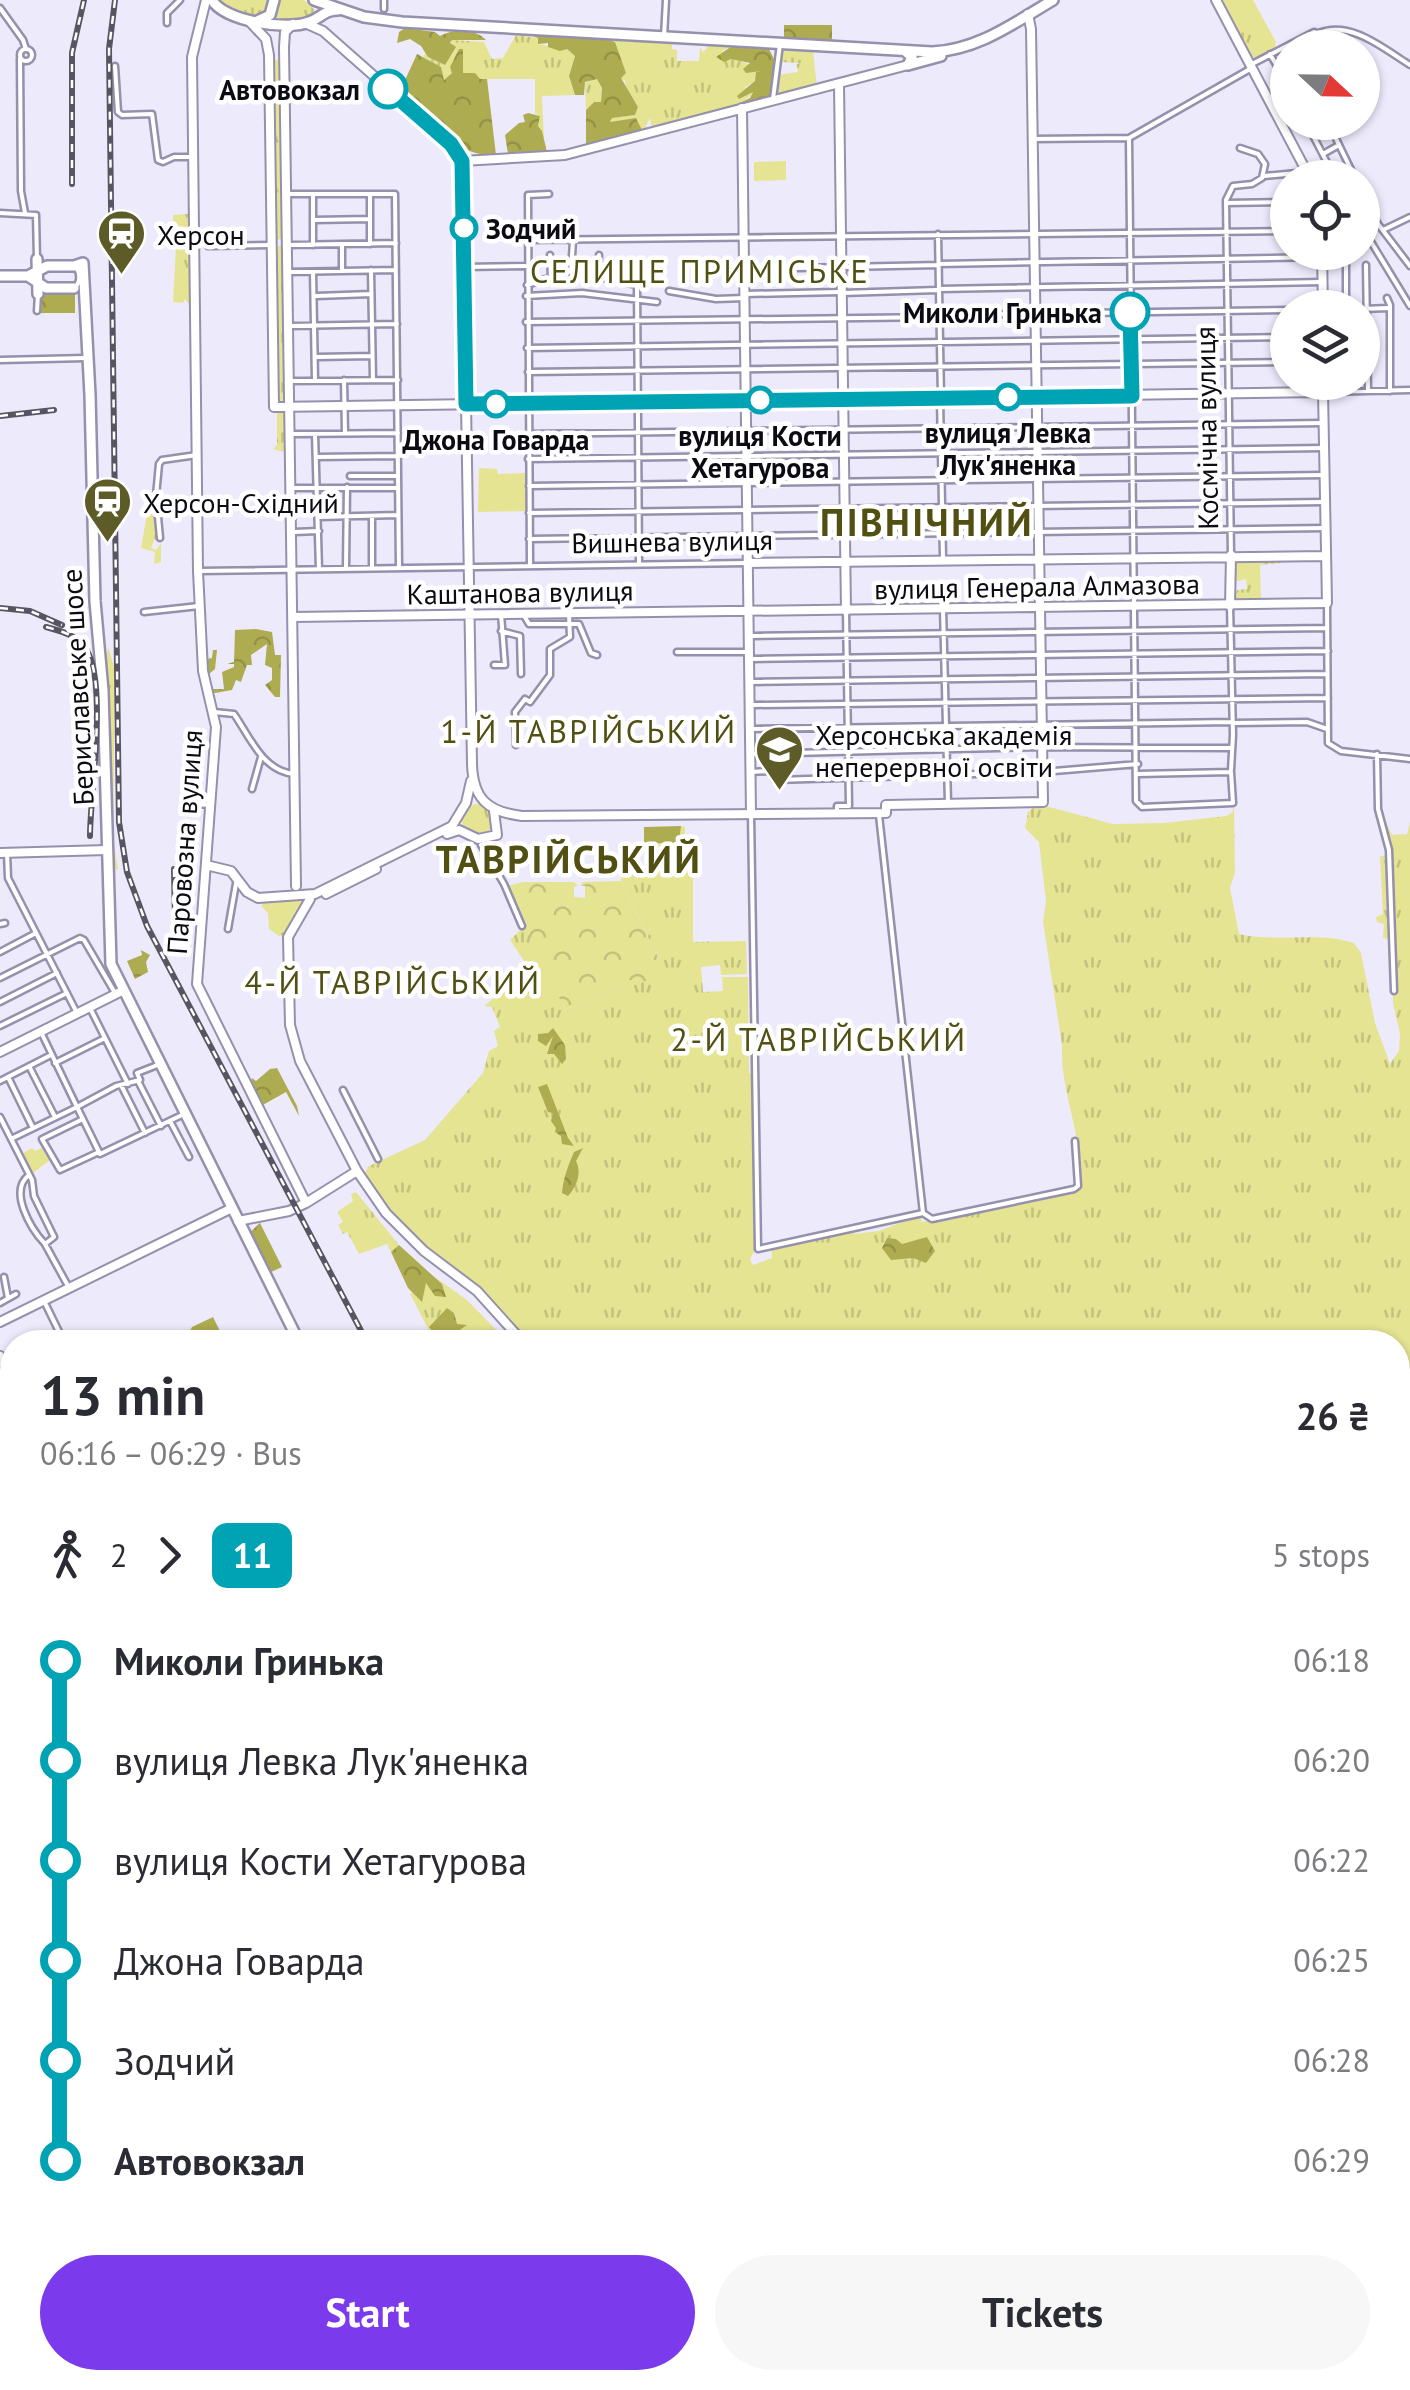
<!DOCTYPE html>
<html lang="en">
<head>
<meta charset="utf-8">
<style>
  body { margin:0; font-family:"PT Sans",sans-serif; background:#f7f7f7; color:#2b2b33; height:100vh; display:flex; flex-direction:column; font-size:38px; white-space:nowrap }
  * { box-sizing:border-box; margin:0 }
  p { font-size:32px; color:#7c7c81 }
  .icon { flex:none; width:55px; height:55px; fill:none; stroke:currentColor; stroke-width:2; stroke-linecap:round; stroke-linejoin:round }
  .map { position:relative; flex:1; overflow:hidden }
  .details { position:absolute; left:0px; top:1330px; width:1410px; height:1060px; display:flex; flex-direction:column; background:#fff; border-radius:40px 40px 0 0; box-shadow:0 2px 8px #0004 }
  .details>* { flex:none }
  .badge { padding:0 20px; border-radius:15px; font-size:35px; line-height:65px }
  .needle { width:65px; rotate:112deg }
  .fabs { position:absolute; left:1270px; top:30px; display:grid; gap:20px }
  .fabs a { display:grid; place-items:center; width:110px; height:110px; border-radius:50%; background:#fff; box-shadow:0 2px 8px #0004; font-size:50px }
  .map>.badge { position:absolute; translate:-50% -50%; box-shadow:0 0 0 5px #fff }
  .legs { display:flex; align-items:center; gap:15px; height:110px; padding:0 40px; font-size:32px }
  .legs p { margin-inline-start:auto }
  .head { display:flex; align-items:center; justify-content:space-between; height:170px; padding:0 40px }
  h1 { font-size:55px; font-weight:700; line-height:75px }
  .cta { display:flex; gap:20px; margin-top:auto; padding:20px 40px }
  .cta a { flex:1; height:115px; border-radius:60px; background:#7c3aed; color:#fff; font-size:40px; font-weight:700; line-height:115px; text-align:center }
  .cta a+a { background:#f7f7f7; color:#2b2b33 }
  ul { padding:0 40px; list-style:none }
  li { display:flex; align-items:center; gap:35px; height:100px; font-size:38px }
  li i { display:grid; place-items:center; width:15px; height:100%; margin:0 12px; background:currentColor }
  li i::after { content:''; width:25px; height:25px; margin:-12px; border:8px solid; border-radius:50%; background:#fff }
  li p { margin-inline-start:auto }
  li:first-child i { background:linear-gradient(#0000 50%,currentColor 0) }
  li:last-child i { background:linear-gradient(currentColor 50%,#0000 0) }
  .map>svg:first-child { display:block }
  .grass { fill:url(#grass-tufts) }
  .forest { fill:url(#forest-crowns) }
  .park { fill:url(#park-crowns) }
  .pitch { fill:#e5e492 }
  .lines { fill:none; stroke-linecap:round; stroke-linejoin:round }
  .canal { stroke:#b1af53; stroke-width:5 }
  .street-casing { stroke:#9590ac; stroke-width:9 }
  .secondary-casing { stroke:#9590ac; stroke-width:12 }
  .primary-casing { stroke:#9590ac; stroke-width:14 }
  .street { stroke:#fff; stroke-width:4 }
  .secondary { stroke:#fff; stroke-width:8 }
  .primary { stroke:#fff; stroke-width:9 }
  .rail-casing { stroke:#575561; stroke-width:6 }
  .rail { stroke:#fff; stroke-width:2.5; stroke-dasharray:8; stroke-linecap:butt }
  .line-1-casing { stroke:#fff; stroke-width:22 }
  .line-1 { stroke:#00a3b4; stroke-width:15 }
  .stop-1-dot { fill:#fff; stroke:#00a3b4; stroke-width:5 }
  .labels { text-anchor:middle; dominant-baseline:central; stroke-width:9; stroke-linejoin:round; paint-order:stroke }
  .stop-label { font-size:28px; font-weight:bold; fill:#0c0a13; stroke:#fff }
  .poi-label { font-size:28px; fill:#0c0a13; stroke:#fff; text-anchor:start }
  .street-label { font-size:28px; fill:#0c0a13; stroke:#fff }
  .quarter-label { font-size:32px; letter-spacing:2.5px; fill:#514f12; stroke:#fff }
  .district-label { font-size:38px; font-weight:bold; letter-spacing:2.5px; fill:#514f12; stroke:#fff }
</style>
</head>
<body>
<div class="map">
<svg width="1410" height="2390" viewBox="0 0 1410 2390">
  <defs>
    <pattern id="grass-tufts" width="24" height="20" patternUnits="userSpaceOnUse" patternTransform="scale(2.5)"><rect width="24" height="20" fill="#e5e492"/><path d="M3 7l-1-3M5 7V3M7 7l1-3M15 17l-1-3M17 17v-4M19 17l1-3" fill="none" stroke="#c3c27d"/></pattern>
    <pattern id="forest-crowns" width="20" height="18" patternUnits="userSpaceOnUse" patternTransform="scale(2.5)"><rect width="20" height="18" fill="#aeac50"/><path d="M2 6a3 3 0 1 1 6 0M12 15a3 3 0 1 1 6 0" fill="none" stroke="#949345"/></pattern>
    <pattern id="park-crowns" width="20" height="18" patternUnits="userSpaceOnUse" patternTransform="scale(2.5)"><rect width="20" height="18" fill="#e5e492"/><path d="M2 6a3 3 0 1 1 6 0M12 15a3 3 0 1 1 6 0" fill="none" stroke="#c3c27d"/></pattern>
  </defs>
  <rect width="100%" height="100%" fill="#edeafc"/>
  <path class="grass" d="M214,0H273L272,8L256,19L223,9Z
    M276,0H304L314,9L313,16L307,21H263Z
    M1219,0H1253L1276,42L1275,49L1258,58L1250,56Z
    M516,35L538,38V44L567,49L575,56L569,76L575,95L542,96L544,140L537,126L540,116L535,113V79H480L463,74V49L459,50L452,73L444,80L440,67L423,57L426,51L428,57L443,64L452,40L484,42L492,59L503,58Z
    M602,38L672,43V49L677,50V61H699L700,47L703,52L708,47L705,45L732,46L722,51C734,61 748,62 761,71L753,83L745,87L749,92H753C741,112 678,123 652,129L650,118L643,132L610,122L612,118L635,115L638,107L626,89L625,80L609,79L620,78L615,42Z
    M781,49L813,51L817,88L779,98L778,75L798,72L796,64L801,63L779,62Z
    M271,57L283,63L284,238L276,240Z
    M597,78L602,88L601,102H594L586,110L585,83Z
    M188,214L190,222L187,237L193,242V310L185,299L183,303L173,302L176,247L183,243L176,238L183,230L173,221V215Z
    M275,246H284L286,404L278,405Z
    M277,410L286,412L285,452L273,449L277,445Z
    M151,491C156,507 155,523 160,539L154,540L151,548L156,550L161,543V562L154,564L155,552L141,548Z
    M1232,557L1281,558V563L1260,565L1261,601L1232,604L1237,590L1247,589L1246,579L1234,582Z
    M108,647L115,670L113,838L118,869L113,870V900L102,659L106,658Z
    M1379,760L1382,813L1392,835L1407,834L1410,822V1570L1398,1581V1342H530L479,1288L410,1233L363,1176L369,1166L425,1140L483,1073L489,1051L498,1046L494,1031L500,1027L492,1007L484,1006L530,970L510,940L523,927L528,928L565,1010L629,980L663,968L621,881V873L626,868H647L644,852L653,854L652,844L679,842L681,826L685,827V870H693V942L746,941L747,974L721,975L720,965L701,967L703,992L723,991L722,977H748L749,1073L753,1074L754,1252L750,1259L753,1265L772,1258L771,1248L852,1229L854,1234L879,1231L920,1215L922,1222L1009,1204H1021L1023,1200L1080,1187C1085,1140 1060,1094 1062,1045L1043,922L1046,901L1039,842L1025,828L1028,812L1038,804L1113,824L1164,823L1226,816L1232,813L1234,806L1235,873L1230,888L1239,934C1277,943 1316,931 1354,943L1361,953L1375,1023L1390,1064L1399,1051L1400,1034L1393,1003L1390,843L1379,807Z
    M462 820a16 16 0 1 1 32 0a16 16 0 1 1-32 0Z
    M1380,856H1387L1389,939L1383,938L1384,924L1377,922L1376,917L1383,914Z
    M288,897L307,901L288,934L279,936L269,929L268,913L261,906L266,901Z
    M356,1192L399,1245L391,1252L387,1244L359,1254L347,1232L343,1234L338,1225L343,1222L337,1212L353,1201L351,1194Z
    M436,1278L467,1300L508,1342H435L410,1294Z
    M1410,1996V2178L1398,2169V2004Z"/>
  <path class="forest" d="M784,25H832V40L784,38Z
    M405,28L435,32L440,36C454,28 475,28 486,40H452L450,43L456,47L445,65L428,57L421,46L410,39L397,43L399,32Z
    M530,35L602,38L615,42L626,73L621,78L638,107L635,115L612,118L610,122L636,118L643,132L586,147V110L594,102H601L602,88L597,79L585,82L584,95H575L569,76L575,56L567,49L560,51L548,47V43L538,44V38Z
    M732,46L769,49L775,61L770,97L723,111L750,98L753,92L739,99L737,96L755,81L756,72L761,71L746,73L743,69L750,63L731,59L724,62L716,57Z
    M459,49H463V73H475L480,79H487L496,155C457,159 427,116 400,91L417,54L441,67L444,80L452,73L450,67Z
    M528,113L540,116L538,126L542,131L547,152L508,154L505,135L519,123L525,122L523,115Z
    M57,292H75V313H41V295Z
    M256,629L272,632L275,655H281L280,697H275L265,685L272,680V668L265,665L267,644L251,655L252,665H247L241,682L236,680L232,690L215,693L210,690L207,659L212,658L213,650H217L215,669L209,674L210,689H224L222,672L234,667V664H227L234,662L235,630Z
    M681,826L679,842L666,847L662,843L653,844L654,854L644,852V827Z
    M141,950L150,955L146,962L148,972L135,979L127,961L142,955Z
    M553,1028L565,1045L566,1059L562,1064L554,1054H547L553,1036L546,1046L538,1041V1034L548,1033Z
    M277,1068L297,1106L299,1116L286,1092L261,1106L250,1084L252,1078L256,1081L270,1069Z
    M547,1084L568,1138L574,1146L562,1144L561,1136L555,1132L556,1128L551,1121L553,1113L548,1112L538,1087Z
    M583,1148L576,1161C582,1173 577,1186 568,1196L562,1193C563,1179 568,1166 574,1152Z
    M260,1223L282,1267L269,1273L249,1233Z
    M927,1237L935,1251L926,1263L913,1258L891,1260L882,1248L887,1238L896,1239L902,1244Z
    M399,1245L442,1284L446,1297L435,1296L426,1283L422,1302L408,1288L391,1252Z
    M447,1308L454,1313L457,1324L467,1325L446,1339H439L429,1327Z
    M213,1317L220,1331L196,1342L190,1331L192,1327Z"/>
  <path class="park" d="M621,881L663,968L659,982L629,980L565,1010L507,886L523,882H574L578,886L574,887V897L585,898V886H580L583,882Z
    M12,1582V1626L0,1633V1589Z"/>
  <path class="pitch" d="M786,161V180L754,181V162Z
    M479,468L497,469L498,474L526,473V511L478,512Z
    M32,1148L35,1151L42,1148L50,1160L33,1173L23,1153Z"/>
  <g class="lines">
    <path class="canal" d="M936,2378L943,2390
      M1005,2389L1016,2378"/>
    <defs>
      <path id="street" d="M0,8L23,40L26,49
        M384,9V0
        M167,23V13L180,0
        M1319,33C1351,20 1384,49 1410,65
        M664,37L666,0
        M20 55a6 6 0 1 1 12 0a6 6 0 1 1-12 0Z
        M1270,54L1288,85
        M20,58L21,191L25,213
        M1252,64L1314,32L1321,35L1320,48
        M115,66L118,112L122,115L152,114L158,160L163,162L174,157H194
        M773,99L780,44
        M1306,122L1335,178
        M1328,122L1355,178
        M1129,138L1136,801L1142,807L1233,803L1231,772L1137,774
        M1033,139L1129,138L1250,69
        M1323,154L1339,145
        M1264,176L1308,172
        M1362,193L1378,224L1410,266
        M289,194H395L399,567
        M1226,203L1288,202
        M0,213L36,215L37,259
        M313,220L370,219
        M1362,227L1410,306
        M1383,230L1410,217
        M938,234L941,398
        M527,240L1288,231
        M370,244V194
        M287,245L396,243
        M313,245V195
        M208,246L272,245
        M342,246V271
        M1346,252V308
        M550,255L551,278
        M939,264L1322,257
        M1366,265L1368,391
        M74,266C81,271 81,283 74,288
        M464,267L525,266
        M746,269L939,265
        M371,270L373,380
        M571,271L573,241
        M287,272L396,270
        M313,272L315,380
        M598,275L599,255
        M527,285L571,271L637,285L639,564
        M939,289L1323,282
        M669,291L716,299L744,298
        M842,293L937,290
        M745,294L840,292
        M316,296L371,294
        M526,296L582,293L657,302
        M1387,298L1390,305V391
        M1362,309L1388,308
        M37,311L38,294
        M940,315L1288,310
        M526,322L939,317
        M288,326L397,324
        M527,348L1288,337
        M317,357L372,356
        M0,360L85,358
        M528,372L1288,362
        M344,380L345,433
        M288,381L398,380
        M1325,392L1410,390
        M940,398L943,558
        M293,434L398,433
        M315,434L319,569
        M528,434L1323,423
        M316,457L399,456
        M528,459L1324,448
        M350,476H398
        M529,486L1324,475
        M293,488H398
        M529,513L1325,502
        M318,517L398,515
        M294,532L319,531
        M160,538L156,496L159,464L162,460L197,455
        M529,539L1326,528
        M1231,555L1226,200L1233,186L1252,184L1262,178L1265,164L1258,154L1240,148
        M530,566L528,195L549,194
        M346,567L347,487
        M372,567V517
        M198,571L747,563
        M1327,603L1328,743L1341,751L1410,759
        M1230,606L1233,735L1231,770
        M943,609L948,803
        M144,612L199,606
        M523,614L529,624H579L591,653L597,655
        M501,631L520,636L521,674
        M752,636L1327,628
        M677,652H749
        M752,659L1328,651
        M494,665H505L501,614
        M752,682L1327,674
        M752,705L1328,698
        M214,712L234,714C250,737 263,772 295,774
        M1234,723L1307,722L1327,729
        M751,729L1231,722
        M516,745L515,712L525,699L530,702L550,675V649L570,637L569,614
        M750,754L1041,747L1230,748
        M1377,754L1378,809L1389,850L1394,991
        M750,772L770,771L775,780L1042,772L1138,764
        M252,789L261,757
        M195,804L210,805
        M751,814L758,1249L923,1213
        M837,814V806H849L846,611
        M879,815L923,1213
        M481,845L504,884L522,926
        M7,853L8,878L76,1011
        M0,924L5,923
        M228,929L237,878
        M0,952L36,933
        M0,978L80,938L84,940L115,993
        M0,1002L57,973
        M90,1008L128,1084
        M0,1026L67,993
        M41,1032L77,1107L116,1086L140,1080L137,1073L160,1064
        M55,1063L105,1038
        M29,1066L55,1117
        M8,1077L32,1126
        M0,1081L49,1056
        M138,1081L161,1126
        M121,1085L145,1133
        M343,1090L378,1159
        M0,1117L32,1180L34,1196L54,1237L45,1244L68,1286
        M83,1119L42,1139L60,1170L99,1152
        M170,1121L189,1157
        M11,1139L77,1107L100,1154L184,1114
        M29,1175C8,1191 31,1229 45,1244
        M923,1213L932,1219L1074,1189L1078,1186L1075,1141
        M4,1277L8,1298
        M0,1303L16,1294
        M45,1303L64,1342
        M46,1342L60,1335
        M6,1407L12,1420
        M0,1409L12,1404
        M0,1433L12,1459
        M0,1451L12,1445
        M0,1469L7,1482
        M1398,1619L1410,1636
        M1398,1733L1410,1725
        M0,1743L12,1766
        M0,1859L12,1852
        M0,1895L12,1921
        M0,1934L12,1928
        M0,2062L12,2067
        M0,2171L12,2174
        M0,2200L12,2195
        M0,2228L12,2224
        M0,2256L12,2252
        M0,2283L12,2279
        M0,2311L12,2307
        M0,2373L12,2371
        M201,2378L224,2384
        M249,2378L251,2382L274,2390
        M19,2387L48,2378
        M98,2390L135,2378
        M150,2390L151,2378
        M177,2390V2378
        M202,2390L203,2378
        M224,2390L225,2378
        M245,2390L251,2382
        M329,2390L333,2378"/>
      <path id="secondary" d="M206,0L192,57L198,571L203,671L216,727L197,984L306,1203L289,1211L238,1221
        M1216,0L1310,178
        M249,21L266,39L269,55L274,407L1323,392L1325,382
        M305,23L323,31L451,144L462,161L472,764C473,799 488,812 522,816L886,813V805L1043,802L1031,29L1028,14
        M293,24L285,32L284,47L296,886
        M839,84L846,611
        M742,108L751,814
        M462,161L565,155L908,65
        M1322,252L1323,308
        M747,563L1326,556
        M1230,606L1231,555
        M293,617L1327,603L1323,392
        M447,834L459,830L478,839L497,835L494,811
        M0,853L107,850
        M206,865L231,871L247,892L258,898L315,894L452,826L466,803L471,781
        M326,894L376,869
        M310,899L288,937L290,1025L300,1061L357,1171L386,1213L424,1251L477,1291L523,1342
        M0,1052L122,991
        M306,1203L357,1171
        M0,1322L232,1208
        M0,1356L12,1381
        M0,1586L12,1580
        M0,1638L12,1632
        M925,2378L932,2390"/>
      <path id="primary" d="M212,0C224,21 287,31 309,22C321,18 324,10 338,10
        M314,0L364,17L402,22L932,52C978,50 1014,23 1053,0
        M257,21L270,15L274,0
        M905,51L912,57L908,65L941,56
        M37,259L38,294
        M0,276H28L47,266H74L83,263L90,395L95,601L103,691L111,964L299,1342
        M28,276L46,288H74
        M0,2332L12,2369
        M15,2378L20,2390
        M803,2378L810,2390"/>
    </defs>
    <use href="#street" class="street-casing"/>
    <use href="#secondary" class="secondary-casing"/>
    <use href="#primary" class="primary-casing"/>
    <use href="#street" class="street"/>
    <use href="#secondary" class="secondary"/>
    <use href="#primary" class="primary"/>
    <defs>
      <path id="rail" d="M115,0L109,49L119,822L127,872L147,926L367,1342
        M72,184V53L84,0
        M0,416L54,410
        M0,608L30,611L62,625
        M46,627C61,631 77,635 86,649C108,682 90,794 90,836
        M174,869L175,922
        M518,2390L521,2378"/>
    </defs>
    <use href="#rail" class="rail-casing"/>
    <use href="#rail" class="rail"/>
  </g>
  <g class="lines">
    <defs>
      <path id="line-1" d="M388,89L451,144L462,161L466,404L1132,396L1130,312"/>
    </defs>
    <use href="#line-1" class="line-1-casing"/>
    <use href="#line-1" class="line-1"/>
  </g>
  <defs>
    <symbol id="station-pin" viewBox="-11 -11 22 30"><path d="M0 17L-7.5 6A9.5 9.5 0 1 1 7.5 6Z" fill="#5d5c29" stroke="#fff"/><path d="M-3-6H3Q5-6 5-4V2Q5 4 3 4L4.5 6H3L1.5 4h-3L-3 6H-4.5L-3 4Q-5 4-5 2V-4Q-5-6-3-6ZM-3.5-4v3h7v-3ZM-3.5 1v1.5H-2V1ZM2 1v1.5H3.5V1Z" fill="#fff"/></symbol>
    <symbol id="university-pin" viewBox="-11 -11 22 30"><path d="M0 17L-7.5 6A9.5 9.5 0 1 1 7.5 6Z" fill="#5d5c29" stroke="#fff"/><path d="M0-5L7-2L0 1L-7-2ZM-4 1L0 2.5L4 1V4Q0 6-4 4Z" fill="#fff"/></symbol>
  </defs>
  <g fill-rule="evenodd">
    <use href="#station-pin" x="94" y="206" width="55" height="75"/>
    <use href="#station-pin" x="80" y="474" width="55" height="75"/>
    <use href="#university-pin" x="752" y="722" width="55" height="75"/>
  </g>
  <g class="stop-1-dot">
    <circle cx="388" cy="89" r="18"/>
    <circle cx="464" cy="228" r="12"/>
    <circle cx="1130" cy="312" r="18"/>
    <circle cx="1008" cy="397" r="12"/>
    <circle cx="760" cy="400" r="12"/>
    <circle cx="496" cy="404" r="12"/>
  </g>
  <g class="labels">
    <g class="stop-label">
      <text x="360" y="89" text-anchor="end">Автовокзал</text>
      <text x="486" y="228" text-anchor="start">Зодчий</text>
      <text x="1102" y="312" text-anchor="end">Миколи Гринька</text>
      <text x="1008" y="432">вулиця Левка<tspan x="1008" dy="32">Лук'яненка</tspan></text>
      <text x="760" y="435">вулиця Кости<tspan x="760" dy="32">Хетагурова</tspan></text>
      <text x="496" y="439">Джона Говарда</text>
    </g>
    <g class="poi-label">
      <text x="157" y="234">Херсон</text>
      <text x="143" y="502">Херсон-Східний</text>
      <text x="815" y="734">Херсонська академія<tspan x="815" dy="32">неперервної освіти</tspan></text>
    </g>
    <g class="street-label">
      <text transform="translate(1206 428) rotate(-91)">Космічна вулиця</text>
      <text transform="translate(672 541) rotate(-1)">Вишнева вулиця</text>
      <text transform="translate(1037 586) rotate(-1)">вулиця Генерала Алмазова</text>
      <text transform="translate(520 592) rotate(-1)">Каштанова вулиця</text>
      <text transform="translate(77 687) rotate(-93)">Бериславське шосе</text>
      <text transform="translate(184 842) rotate(-86)">Паровозна вулиця</text>
    </g>
    <g class="quarter-label">
      <text x="700" y="271">СЕЛИЩЕ ПРИМІСЬКЕ</text>
      <text x="589" y="731">1-Й ТАВРІЙСЬКИЙ</text>
      <text x="393" y="982">4-Й ТАВРІЙСЬКИЙ</text>
      <text x="819" y="1039">2-Й ТАВРІЙСЬКИЙ</text>
    </g>
    <g class="district-label">
      <text x="927" y="521">ПІВНІЧНИЙ</text>
      <text x="569" y="858">ТАВРІЙСЬКИЙ</text>
    </g>
  </g>
</svg>
<div class="fabs">
<a><svg class="needle" viewBox="-14 -14 28 28"><path d="M0-13l5 13h-10z" fill="#e53935"/><path d="M0 13l5-13h-10z" fill="#7c7c81"/></svg></a>
<a><svg class="icon" aria-label="locate" viewBox="0 0 24 24"><circle cx="12" cy="12" r="6"/><path d="M12 2v4M12 18v4M2 12h4M18 12h4"/></svg></a>
<a><svg class="icon" aria-label="layers" viewBox="0 0 24 24"><path d="M12 4l9 5-9 5-9-5zM3 14l9 5 9-5"/></svg></a>
</div>
<section class="details">
<div class="head"><div><h1>13 min</h1><p>06:16 – 06:29 · Bus</p></div><b>26 ₴</b></div>
<div class="legs"><svg class="icon" aria-label="walk" viewBox="0 0 24 24"><circle cx="13" cy="4" r="2"/><path d="M13 8l-2 6 4 7M11 14l-3 7M7 12l3-4h3l4 4"/></svg>2<svg class="icon" aria-label="forward" viewBox="0 0 24 24"><path d="M9 5l7 7-7 7"/></svg><b class="badge" style="background:#00a3b4;color:#fff">11</b><p>5 stops</p></div>
<ul>
<li><i style="color:#00a3b4"></i><b>Миколи Гринька</b><p>06:18</p></li>
<li><i style="color:#00a3b4"></i><span>вулиця Левка Лук'яненка</span><p>06:20</p></li>
<li><i style="color:#00a3b4"></i><span>вулиця Кости Хетагурова</span><p>06:22</p></li>
<li><i style="color:#00a3b4"></i><span>Джона Говарда</span><p>06:25</p></li>
<li><i style="color:#00a3b4"></i><span>Зодчий</span><p>06:28</p></li>
<li><i style="color:#00a3b4"></i><b>Автовокзал</b><p>06:29</p></li>
</ul>
<div class="cta"><a>Start</a><a>Tickets</a></div>
</section>
</div>
</body>
</html>
